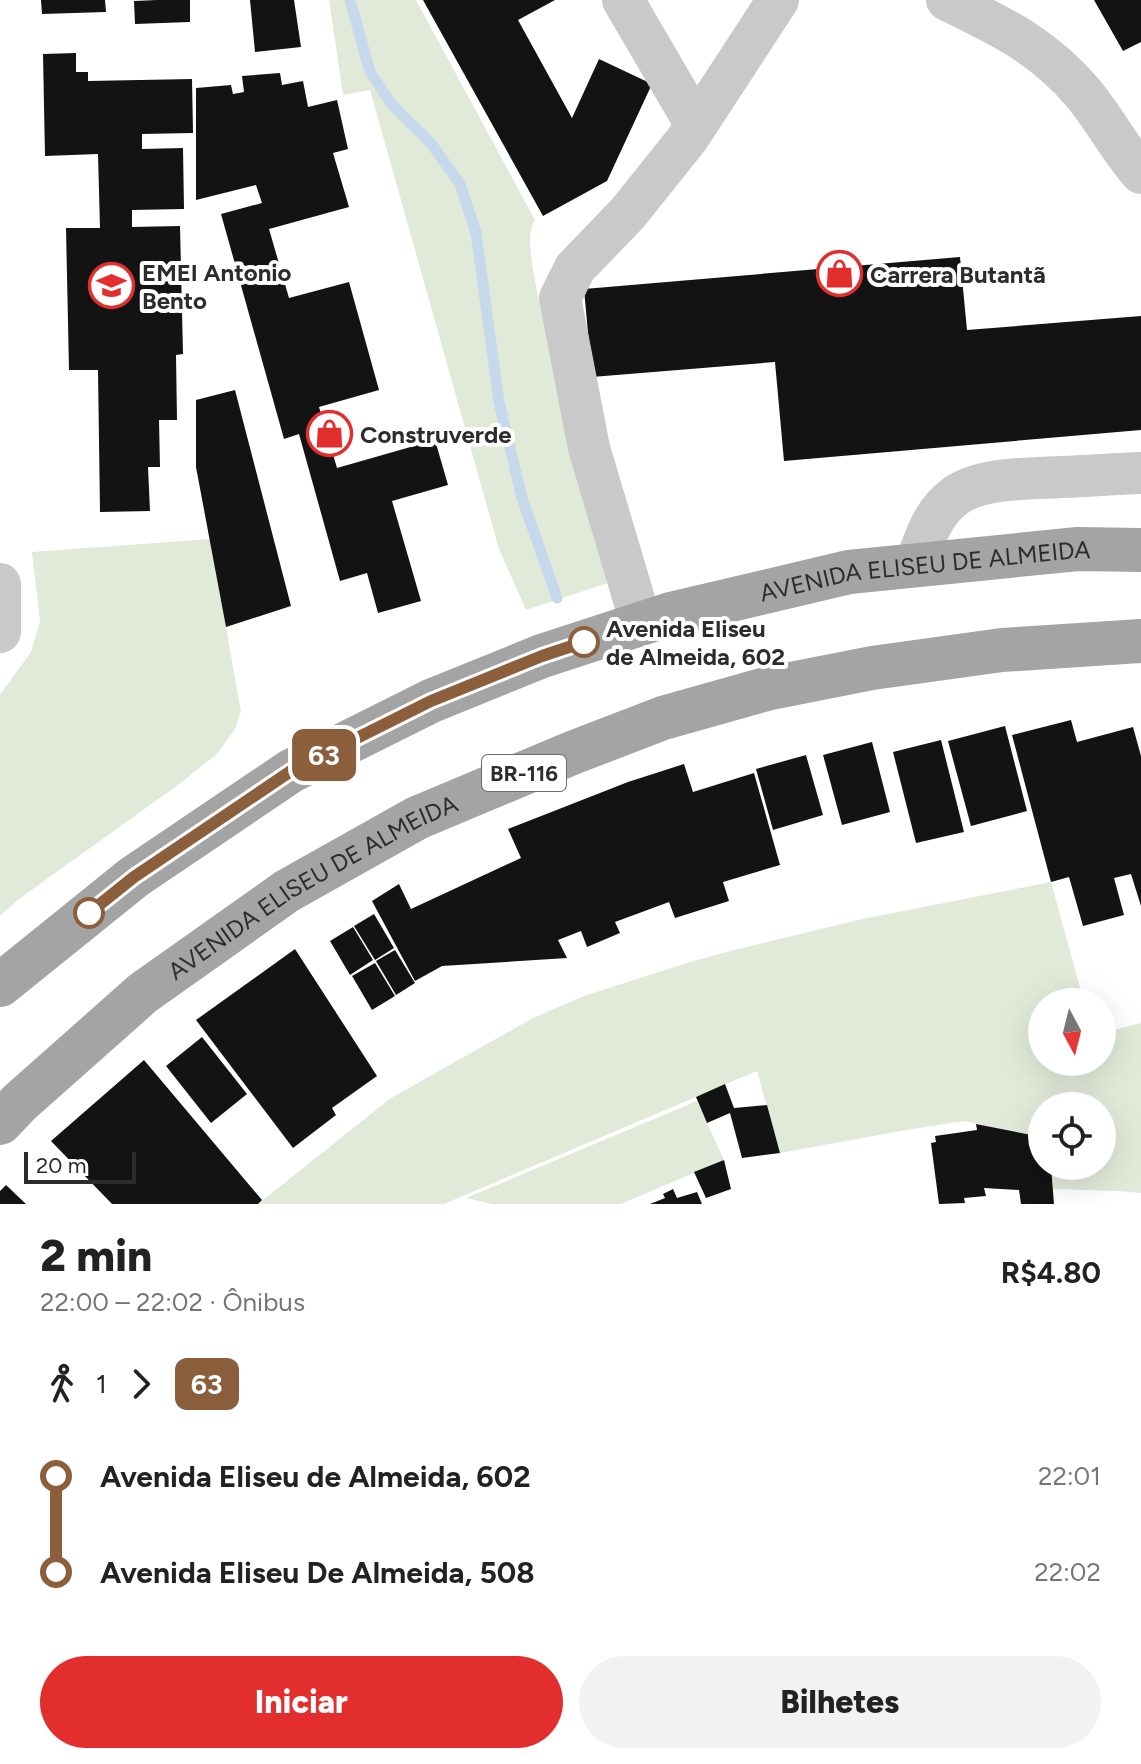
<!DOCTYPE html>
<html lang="pt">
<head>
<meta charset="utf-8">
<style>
  body { margin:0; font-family:Figtree,sans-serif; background:#f2f2f2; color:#222; height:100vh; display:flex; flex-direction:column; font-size:30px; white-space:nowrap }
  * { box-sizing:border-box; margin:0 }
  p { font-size:26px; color:#767676 }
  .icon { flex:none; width:44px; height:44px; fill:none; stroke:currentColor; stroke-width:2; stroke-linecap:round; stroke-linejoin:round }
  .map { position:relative; height:1204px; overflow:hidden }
  .panel { display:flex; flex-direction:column; background:#fff; flex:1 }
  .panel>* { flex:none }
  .badge { padding:0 16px; border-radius:12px; font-size:28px; line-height:52px }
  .needle { width:52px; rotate:173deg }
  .fabs { position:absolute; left:1028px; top:988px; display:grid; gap:16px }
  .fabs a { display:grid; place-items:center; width:88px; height:88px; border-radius:50%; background:#fff; box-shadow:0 8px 32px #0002; font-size:40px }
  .scale { position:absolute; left:24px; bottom:20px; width:112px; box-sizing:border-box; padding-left:8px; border:4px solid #2c2c2c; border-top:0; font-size:22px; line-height:28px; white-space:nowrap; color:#2c2c2c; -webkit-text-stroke:6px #fff; paint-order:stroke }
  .map>.badge { position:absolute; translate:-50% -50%; box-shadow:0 0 0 4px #fff }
  .legs { display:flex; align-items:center; gap:12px; height:88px; padding:0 40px; font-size:26px }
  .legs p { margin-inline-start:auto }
  .head { display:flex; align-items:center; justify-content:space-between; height:136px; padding:0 40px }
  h1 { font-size:44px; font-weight:800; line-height:60px }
  .primary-button { display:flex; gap:16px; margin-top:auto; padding:16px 40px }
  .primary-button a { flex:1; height:92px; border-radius:48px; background:#e32e2e; color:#fff; font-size:32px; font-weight:800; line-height:92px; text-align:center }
  .primary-button a+a { background:#f2f2f2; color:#222 }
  ul { padding:0 40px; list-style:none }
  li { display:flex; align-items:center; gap:28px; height:96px; font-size:30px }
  li i { display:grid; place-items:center; width:12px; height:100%; margin:0 10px; background:currentColor }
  li i::after { content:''; width:20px; height:20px; margin:-10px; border:6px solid; border-radius:50%; background:#fff }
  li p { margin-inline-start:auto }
  li:first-child i { background:linear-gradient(#0000 50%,currentColor 0) }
  li:last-child i { background:linear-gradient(currentColor 50%,#0000 0) }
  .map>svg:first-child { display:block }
  .green { fill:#e1ead9 }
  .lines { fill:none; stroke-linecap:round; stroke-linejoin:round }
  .stream { stroke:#c5d9ea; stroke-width:11 }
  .building { fill:#131313 }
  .minor { stroke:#c9c9c9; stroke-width:42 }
  .major { stroke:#a4a4a4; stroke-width:44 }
  .line-1-casing { stroke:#fff; stroke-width:18 }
  .line-1 { stroke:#8b5e3c; stroke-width:12 }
  .stop-1-dot { fill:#fff; stroke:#8b5e3c; stroke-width:4 }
  .labels { text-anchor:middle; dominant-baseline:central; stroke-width:8; stroke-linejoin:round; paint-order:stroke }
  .shield { fill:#fff; stroke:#6b6b6b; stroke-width:2 }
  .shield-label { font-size:22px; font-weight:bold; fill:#2c2c2c }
  .poi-label { font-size:24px; font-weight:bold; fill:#2c2c2c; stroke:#fff; text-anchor:start }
  .street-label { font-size:24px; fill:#2c2c2c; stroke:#fff }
  .stop-label { font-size:24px; font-weight:bold; fill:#2c2c2c; stroke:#fff; text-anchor:start }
</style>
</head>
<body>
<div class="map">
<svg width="1141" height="1204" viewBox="0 0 1141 1204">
  <rect width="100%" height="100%" fill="#fff"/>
  <path class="green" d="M329,0H416L535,220C524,236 535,277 538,297L608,583L526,610L499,549L370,90L343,95Z
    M210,539L241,711L235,729L217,754L178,785L19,899L0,916V695L31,652L40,621L32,552Z
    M1051,882L1084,1002H1042V1062H1102V1033L1141,1023V1193L1118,1191L1053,1189L1051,1166H1102V1106H1042V1137L964,1121L906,1130L780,1153L757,1071L444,1204H258L391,1098L533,1018L584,996L690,962L738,949L862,919Z
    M697,1101L724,1160L621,1204H492L466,1198Z"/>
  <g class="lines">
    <path class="stream" d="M350,0L370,72L393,106L430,142L460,184L476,233L499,402L522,498L557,598"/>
  </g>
  <path class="building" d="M41,0H105L106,12L42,14Z
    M157,0H190V22L135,24L134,1Z
    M250,0H294L301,47L255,52Z
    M423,0H555L518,20L572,118L599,59L652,84L607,181L543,216Z
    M1094,0H1141V42L1123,51Z
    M76,53V72H88V81L192,79L193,133L142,134V149L183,148L184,209L132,210V227L180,226L183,354L176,355L177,420H159L160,467H148L150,511L100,512L98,370H69L66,228H100L98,154L45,156L43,54Z
    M280,73L282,85L303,81L308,107L337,100L348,149L333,153L349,207L269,229L289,298L349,282L379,390L319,407L337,468L435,440L448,485L392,501L421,601L378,613L367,573L340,581L299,434L284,439L221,214L262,203L256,185L196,200V88L231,85L233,94L244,92L242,76Z
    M960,257L967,330L1141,316V430L784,461L775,362L592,377L584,289Z
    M235,390L291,606L226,627L196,467V400Z
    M1071,720L1077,742L1133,727L1141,756V906L1131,874L1114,878L1124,915L1083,926L1069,877L1051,882L1012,735Z
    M1005,726L1027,811L971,826L948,741Z
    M941,740L964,832L916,843L893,752Z
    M872,742L890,812L842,825L823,755Z
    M806,755L823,815L773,830L756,769Z
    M684,764L693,792L754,773L780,865L723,882L729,901L675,918L669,902L615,922L620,933L587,947L581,931L558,940L567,958L442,966L415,981L372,901L399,884L411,909L521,858L508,829L628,782Z
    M374,914L394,948L375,960L354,926Z
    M353,927L373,960L350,975L330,941Z
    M295,949L377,1076L332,1108L336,1115L293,1148L196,1020Z
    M395,950L415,983L396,995L376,961Z
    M375,963L395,996L372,1010L352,976Z
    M202,1037L247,1094L211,1123L166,1066Z
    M144,1060L262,1200L258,1204H112L51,1141Z
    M725,1084L734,1108L767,1105L780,1153L742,1158L730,1113L707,1123L696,1097Z
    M976,1124L1042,1137V1166H1051L1054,1204H1021L1019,1190L984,1188L986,1196L964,1198L965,1203L939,1204L931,1143L936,1142L935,1136L977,1130Z
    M724,1160L731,1189L706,1198L694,1172Z
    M6,1185L26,1204H0V1191Z
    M673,1189L677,1198L697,1192L702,1204H650L665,1198L663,1194Z"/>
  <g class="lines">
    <path class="minor" d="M623,0L696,125
      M947,0C1002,27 1042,45 1083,93C1104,118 1119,148 1141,173
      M915,565C924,541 932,513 954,497C980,477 1029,479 1061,477C1088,476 1114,474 1141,473
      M0,584V632
      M641,623L589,448L560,298L575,268L628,213L688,138L778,0"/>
    <g class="major">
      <path id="s1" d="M0,985L134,877L291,771L431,701L542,656L671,614L849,572L1078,549L1141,550"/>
      <path id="s2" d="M0,1123L19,1103L143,993L287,891L417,818L572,753L663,718L766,689L872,668L1002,650L1141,641"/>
    </g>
  </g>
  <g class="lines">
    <defs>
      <path id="line-1" d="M89,913L134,877L291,771L431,701L542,656L584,642"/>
    </defs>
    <use href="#line-1" class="line-1-casing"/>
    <use href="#line-1" class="line-1"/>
  </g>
  <defs>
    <symbol id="shop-ring" viewBox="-11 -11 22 22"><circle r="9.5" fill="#fff" stroke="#e32e2e" stroke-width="1.5"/><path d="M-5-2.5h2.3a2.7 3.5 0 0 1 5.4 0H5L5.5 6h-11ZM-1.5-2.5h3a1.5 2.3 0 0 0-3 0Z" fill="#e32e2e"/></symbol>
    <symbol id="school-ring" viewBox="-11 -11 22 22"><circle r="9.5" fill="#fff" stroke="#e32e2e" stroke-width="1.5"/><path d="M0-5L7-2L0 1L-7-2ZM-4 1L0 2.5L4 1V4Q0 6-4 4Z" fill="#e32e2e"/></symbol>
  </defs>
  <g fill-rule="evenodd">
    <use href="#shop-ring" x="814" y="248" width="51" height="51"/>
    <use href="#school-ring" x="86" y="260" width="51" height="51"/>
    <use href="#shop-ring" x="304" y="408" width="51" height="51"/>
  </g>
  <g class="stop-1-dot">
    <circle cx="584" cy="642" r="14"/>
    <circle cx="89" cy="913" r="14"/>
  </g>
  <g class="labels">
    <rect class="shield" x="482" y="755" width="84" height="36" rx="6"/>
    <g class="shield-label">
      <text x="524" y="773">BR-116</text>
    </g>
    <g class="poi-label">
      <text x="142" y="272">EMEI Antonio<tspan x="142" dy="28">Bento</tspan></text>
      <text x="870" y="274">Carrera Butantã</text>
      <text x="360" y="434">Construverde</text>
    </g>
    <g class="street-label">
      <text stroke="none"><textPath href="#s1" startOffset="1032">AVENIDA ELISEU DE ALMEIDA</textPath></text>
      <text stroke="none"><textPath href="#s2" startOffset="394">AVENIDA ELISEU DE ALMEIDA</textPath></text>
    </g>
    <g class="stop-label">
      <text x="606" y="628">Avenida Eliseu<tspan x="606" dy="28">de Almeida, 602</tspan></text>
    </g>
  </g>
</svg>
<div class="fabs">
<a><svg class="needle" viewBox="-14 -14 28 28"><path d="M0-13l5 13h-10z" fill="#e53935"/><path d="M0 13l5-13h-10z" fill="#767676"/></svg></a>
<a><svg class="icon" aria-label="locate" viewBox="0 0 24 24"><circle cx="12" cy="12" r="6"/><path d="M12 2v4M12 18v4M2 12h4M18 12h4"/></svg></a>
</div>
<div class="scale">20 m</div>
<b class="badge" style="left:324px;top:755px;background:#8b5e3c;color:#fff">63</b>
</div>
<section class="panel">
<div class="head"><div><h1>2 min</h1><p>22:00 – 22:02 · Ônibus</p></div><b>R$4.80</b></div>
<div class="legs"><svg class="icon" aria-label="walk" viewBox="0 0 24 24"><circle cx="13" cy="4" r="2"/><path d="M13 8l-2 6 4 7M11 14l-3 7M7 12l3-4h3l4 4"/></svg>1<svg class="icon" aria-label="forward" viewBox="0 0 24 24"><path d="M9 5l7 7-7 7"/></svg><b class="badge" style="background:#8b5e3c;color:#fff">63</b></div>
<ul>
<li><i style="color:#8b5e3c"></i><b>Avenida Eliseu de Almeida, 602</b><p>22:01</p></li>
<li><i style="color:#8b5e3c"></i><b>Avenida Eliseu De Almeida, 508</b><p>22:02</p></li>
</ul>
<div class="primary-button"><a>Iniciar</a><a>Bilhetes</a></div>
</section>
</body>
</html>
